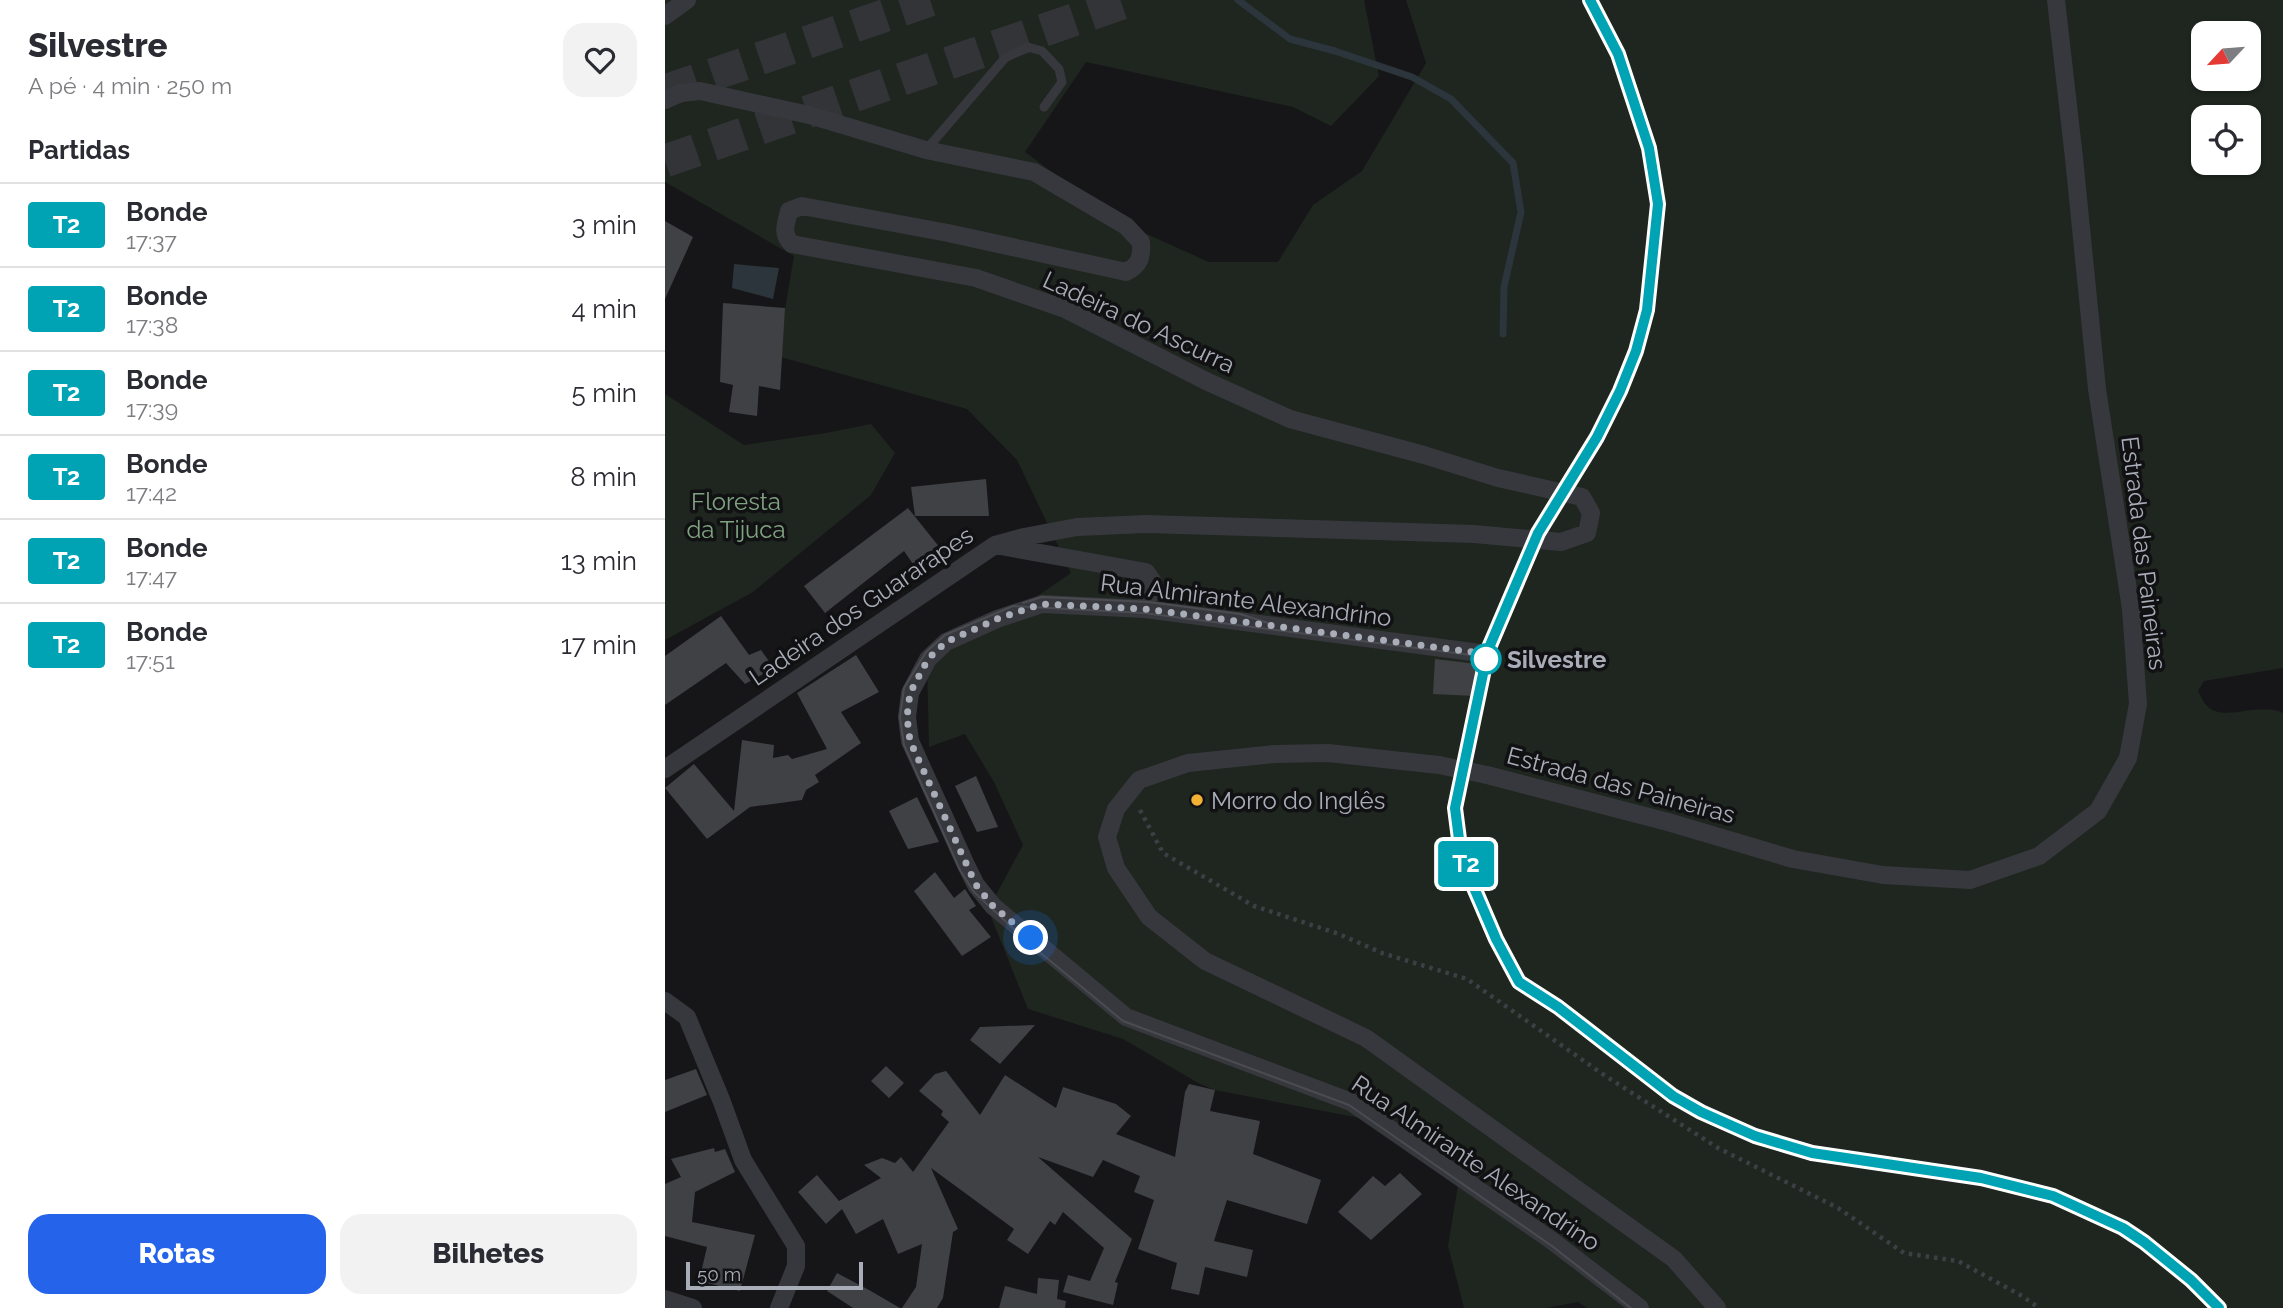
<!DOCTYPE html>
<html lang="pt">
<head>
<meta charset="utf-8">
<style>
  body { margin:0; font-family:Raleway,sans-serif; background:#f2f2f3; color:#2b2b33; height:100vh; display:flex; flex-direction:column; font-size:26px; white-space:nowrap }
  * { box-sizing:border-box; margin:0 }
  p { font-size:23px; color:#7c7c81 }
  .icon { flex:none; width:38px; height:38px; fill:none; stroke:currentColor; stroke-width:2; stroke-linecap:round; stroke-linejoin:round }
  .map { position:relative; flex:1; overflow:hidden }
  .sheet { display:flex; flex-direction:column; background:#fff; width:665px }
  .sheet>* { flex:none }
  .badge { padding:0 14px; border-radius:5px; font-size:24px; line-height:46px }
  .needle { width:46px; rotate:244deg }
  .buttons { position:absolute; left:1526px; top:21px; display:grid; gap:14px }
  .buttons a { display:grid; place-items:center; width:70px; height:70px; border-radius:14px; background:#fff; box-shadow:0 2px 5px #0004; font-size:35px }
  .scale { position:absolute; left:21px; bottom:18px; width:177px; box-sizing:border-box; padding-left:7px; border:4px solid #a8adb8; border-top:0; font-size:19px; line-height:24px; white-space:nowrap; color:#a8adb8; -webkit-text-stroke:5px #111113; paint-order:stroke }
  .you { position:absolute; width:35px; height:35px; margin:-18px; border:5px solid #fff; border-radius:50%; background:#1a73e8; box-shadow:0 0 0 10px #1a73e833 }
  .map>.badge { position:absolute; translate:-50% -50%; box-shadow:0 0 0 4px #fff }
  h2 { padding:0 28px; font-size:26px; line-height:63px }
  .round { display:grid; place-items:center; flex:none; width:74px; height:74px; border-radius:21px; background:#f2f2f3 }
  .headline { display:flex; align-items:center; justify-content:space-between; height:119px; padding:0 28px }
  h1 { font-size:33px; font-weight:800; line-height:52px }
  .button { display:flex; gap:14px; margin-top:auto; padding:14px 28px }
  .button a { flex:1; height:80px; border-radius:21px; background:#2563eb; color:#fff; font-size:28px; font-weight:800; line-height:80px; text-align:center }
  .button a+a { background:#f2f2f3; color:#2b2b33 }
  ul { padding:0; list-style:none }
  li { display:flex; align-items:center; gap:21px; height:84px; padding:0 28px; border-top:2px solid #e1e1e2 }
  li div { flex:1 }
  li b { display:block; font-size:26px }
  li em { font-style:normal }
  li .badge { min-width:77px; font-weight:700; text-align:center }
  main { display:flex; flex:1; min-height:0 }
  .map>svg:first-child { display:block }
  .green { fill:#1e261f; fill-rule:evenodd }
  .water { fill:#2c353c }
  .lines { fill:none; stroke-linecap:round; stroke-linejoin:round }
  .stream { stroke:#2c353c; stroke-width:7 }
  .building { fill:#404145 }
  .motorway-tunnel { stroke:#333438; stroke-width:33; stroke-dasharray:33 17; stroke-linecap:butt }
  .path { stroke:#3d3f44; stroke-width:4.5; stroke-dasharray:3.5 5; stroke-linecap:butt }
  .service { stroke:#37383d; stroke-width:9 }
  .minor { stroke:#37383d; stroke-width:18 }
  .tram { stroke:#4a4c52; stroke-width:2 }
  .minor-bridge { stroke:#37383d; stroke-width:18 }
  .line-casing { stroke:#fff; stroke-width:16 }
  .line { stroke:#00a3b4; stroke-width:10 }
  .walk { stroke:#a8adb8; stroke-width:7; stroke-dasharray:0 12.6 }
  .stop-dot { fill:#fff; stroke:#00a3b4; stroke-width:3.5 }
  .poi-dot { fill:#f2b134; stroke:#111113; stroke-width:2.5 }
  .labels { text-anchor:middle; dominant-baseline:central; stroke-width:7; stroke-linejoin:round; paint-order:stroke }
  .street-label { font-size:24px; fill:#a8adb8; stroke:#111113 }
  .park-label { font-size:24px; fill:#7fa381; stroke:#111113 }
  .stop-label { font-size:24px; font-weight:bold; fill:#a8adb8; stroke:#111113; text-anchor:start }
  .poi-label { font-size:24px; fill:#a8adb8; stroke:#111113; text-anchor:start }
</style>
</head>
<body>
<main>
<section class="sheet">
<div class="headline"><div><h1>Silvestre</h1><p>A pé · 4 min · 250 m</p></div><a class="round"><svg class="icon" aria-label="heart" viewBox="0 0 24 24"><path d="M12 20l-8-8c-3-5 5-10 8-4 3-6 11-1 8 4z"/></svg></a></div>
<h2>Partidas</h2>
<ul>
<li><span class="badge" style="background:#00a3b4;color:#fff">T2</span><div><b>Bonde</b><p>17:37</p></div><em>3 min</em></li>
<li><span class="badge" style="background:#00a3b4;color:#fff">T2</span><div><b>Bonde</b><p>17:38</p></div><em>4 min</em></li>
<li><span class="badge" style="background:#00a3b4;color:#fff">T2</span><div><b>Bonde</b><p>17:39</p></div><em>5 min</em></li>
<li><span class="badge" style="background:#00a3b4;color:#fff">T2</span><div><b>Bonde</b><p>17:42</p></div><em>8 min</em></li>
<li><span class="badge" style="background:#00a3b4;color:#fff">T2</span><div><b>Bonde</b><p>17:47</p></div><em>13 min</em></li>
<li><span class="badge" style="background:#00a3b4;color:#fff">T2</span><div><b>Bonde</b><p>17:51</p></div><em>17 min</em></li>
</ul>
<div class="button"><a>Rotas</a><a>Bilhetes</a></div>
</section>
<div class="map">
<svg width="1618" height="1308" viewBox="0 0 1618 1308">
  <rect width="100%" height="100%" fill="#161618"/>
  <path class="green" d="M0,0H699L714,76L666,126L628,107L421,62L360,152L455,222L544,262H613L648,205L697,171L761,63L741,0H1618V668L1539,681L1533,691C1536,696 1538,702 1542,706C1559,723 1593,701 1618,713V1308H922L913,1302L882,1308H799L783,1246L793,1185L700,1119L550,1090L535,1084L458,1039L363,1009L323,909L358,845L329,782L300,734L264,747L262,662L358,606L406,573L352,460L302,409L112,356L129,256L0,182ZM1538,33H1584V79H1538ZM1538,117H1584V163H1538Z
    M0,394L79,445L161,433L206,424L230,453L206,495L88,592L0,640Z"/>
  <path class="water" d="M69,264L114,268L108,299L67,288Z"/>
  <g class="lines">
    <path class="stream" d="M573,0L625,39L670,51L747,77L786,99L848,163L856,212L839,287L838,334"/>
  </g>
  <path class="building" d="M0,221L28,237L0,299Z
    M58,303L120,308L115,390L94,386L92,416L64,412L68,385L55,382Z
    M321,479L324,516H250L246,487Z
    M243,508L280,554L257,577L239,551L160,613L139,586Z
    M56,616L84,655L96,650L109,668L80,684L61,663L0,705V656Z
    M191,655L214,692L176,712L196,743L150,775L154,782L141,790L137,800L85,807L42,839L0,788L29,764L69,811L77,740L109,745L108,758L123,755L127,759L162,749L132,693Z
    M770,659L812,664L810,696L768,694Z
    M311,776L333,827L312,832L290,786Z
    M252,797L274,842L243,849L224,811Z
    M270,872L289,898L300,889L311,906L304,910L326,937L297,956L249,891Z
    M370,1025L335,1064L305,1040L315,1027Z
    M221,1066L239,1083L224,1098L206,1081Z
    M31,1069L42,1095L0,1112V1080Z
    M281,1071L315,1115L340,1075L391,1108L398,1087L451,1104L466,1116L451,1134L510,1157L520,1092L524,1084L550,1090L545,1111L595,1121L588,1154L656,1180L642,1224L562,1200L549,1241L588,1250L582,1277L540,1267L534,1295L506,1289L512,1263L473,1249L489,1200L469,1192L475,1176L438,1160L428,1177L373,1157L467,1239L450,1282L453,1283L448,1305L398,1292L403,1275L425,1281L439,1248L398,1212L390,1225L385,1221L363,1254L342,1240L349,1229L266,1168L293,1229L288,1232L278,1298L272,1308H237L251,1287L257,1244L233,1254L218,1219L191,1234L177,1209L161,1224L133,1192L152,1175L174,1201L216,1178L199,1165L217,1158L230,1163L236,1157L248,1172L284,1122L276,1115L278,1111L254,1091L270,1074Z
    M49,1148L50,1152L60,1149L70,1172L30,1192L27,1222L90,1235L75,1291L34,1281L42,1247L0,1236V1184L16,1177L6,1159Z
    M735,1173L757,1194L706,1240L673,1212L708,1176L720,1186Z
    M172,1273L204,1290L235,1308H188L162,1291Z
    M373,1278L394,1280L392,1299L401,1301L400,1308H334L340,1286L372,1294Z"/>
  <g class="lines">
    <path class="motorway-tunnel" d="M0,91L265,0
      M0,161L466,0"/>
    <path class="path" d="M475,810L498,853L589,906L674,934L717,953L802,979L939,1075L1053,1148L1173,1208L1239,1253L1293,1261L1357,1296L1374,1308"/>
    <path class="service" d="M261,150L340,58L363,47L377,51L394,69L397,82L379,107"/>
    <path class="minor" d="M0,16L22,0
      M0,100L15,93L35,91L144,115L261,150L369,172L461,226L476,242C477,257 475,265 461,272L283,233L137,206L124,211C121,224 116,234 127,244L311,278L400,309L541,381L625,419L759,455L833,478L917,497L926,513L922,533L896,542L809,534L481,524L412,527L359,537L330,545
      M815,653L480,609L377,604L332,619L281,642L263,659L245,693L242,717L245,741L301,865L311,885L328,906L461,1017L686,1102L886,1240L975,1308
      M774,765L663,753L610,754L523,763L474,780L451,809L442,837L451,868L484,917L540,961L701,1038L1009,1259L1052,1308
      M0,769L330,545L481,572L488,582L480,609
      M822,775L1003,822L1128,859L1218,875L1305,880L1374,856L1433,811L1463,758L1473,704L1466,609L1432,389L1409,158L1391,0
      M0,1001L22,1017L57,1102L78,1160L131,1246V1266L114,1308
      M0,1299L28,1308"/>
    <path class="tram" d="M925,0L953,54L984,148L994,204L982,310L971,351L955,391L932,437L873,533L823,650L790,808L794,839L804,875L831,939L854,982L893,1007L1008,1096L1036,1112L1090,1136L1147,1153L1316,1178L1388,1196L1458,1228L1479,1243L1526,1280L1554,1308
      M358,603L377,597L483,602L575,614L603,623
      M806,655L479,613L348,606L280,635L261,652L239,688L235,717L239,745L295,870L309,892L366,945L458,1021L684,1105L887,1246L966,1308"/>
    <path class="minor-bridge" d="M774,765L822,775"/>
  </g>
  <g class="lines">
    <defs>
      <path id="line" d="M925,0L953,54L984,148L993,204L982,310L971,351L955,391L932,437L873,533L823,650L790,808L794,839L804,876L831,939L854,982L893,1007L1008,1096L1036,1112L1090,1136L1147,1153L1316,1178L1388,1196L1458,1228L1479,1242L1526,1280L1554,1308"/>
    </defs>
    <use href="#line" class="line-casing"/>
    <use href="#line" class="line"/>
    <path class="walk" d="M366,938L328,906L311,885L245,741L242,717L245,693L263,659L281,642L332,619L377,604L480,609L815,653L821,659"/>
  </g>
  <circle class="stop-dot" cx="821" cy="659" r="14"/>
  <circle class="poi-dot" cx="532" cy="800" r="7"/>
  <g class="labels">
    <g class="street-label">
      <text transform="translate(474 322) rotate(25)">Ladeira do Ascurra</text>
      <text transform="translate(1479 553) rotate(83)">Estrada das Paineiras</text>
      <text transform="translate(581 600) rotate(7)">Rua Almirante Alexandrino</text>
      <text transform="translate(196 606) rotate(-34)">Ladeira dos Guararapes</text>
      <text transform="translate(956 785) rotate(15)">Estrada das Paineiras</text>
      <text transform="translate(811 1163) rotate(34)">Rua Almirante Alexandrino</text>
    </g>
    <g class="park-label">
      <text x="71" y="501">Floresta<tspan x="71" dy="28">da Tijuca</tspan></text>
    </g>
    <g class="stop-label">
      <text x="842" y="659">Silvestre</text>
    </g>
    <g class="poi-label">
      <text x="546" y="800">Morro do Inglês</text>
    </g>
  </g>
</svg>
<div class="buttons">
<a><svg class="needle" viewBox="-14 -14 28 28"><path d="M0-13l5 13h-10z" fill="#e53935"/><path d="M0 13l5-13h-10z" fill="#7c7c81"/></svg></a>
<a><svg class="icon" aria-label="locate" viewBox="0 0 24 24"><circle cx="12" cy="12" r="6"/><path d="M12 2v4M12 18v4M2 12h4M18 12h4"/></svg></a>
</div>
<div class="scale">50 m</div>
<div class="you" style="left:366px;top:938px"></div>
<b class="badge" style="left:801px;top:864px;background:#00a3b4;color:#fff">T2</b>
</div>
</main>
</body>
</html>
